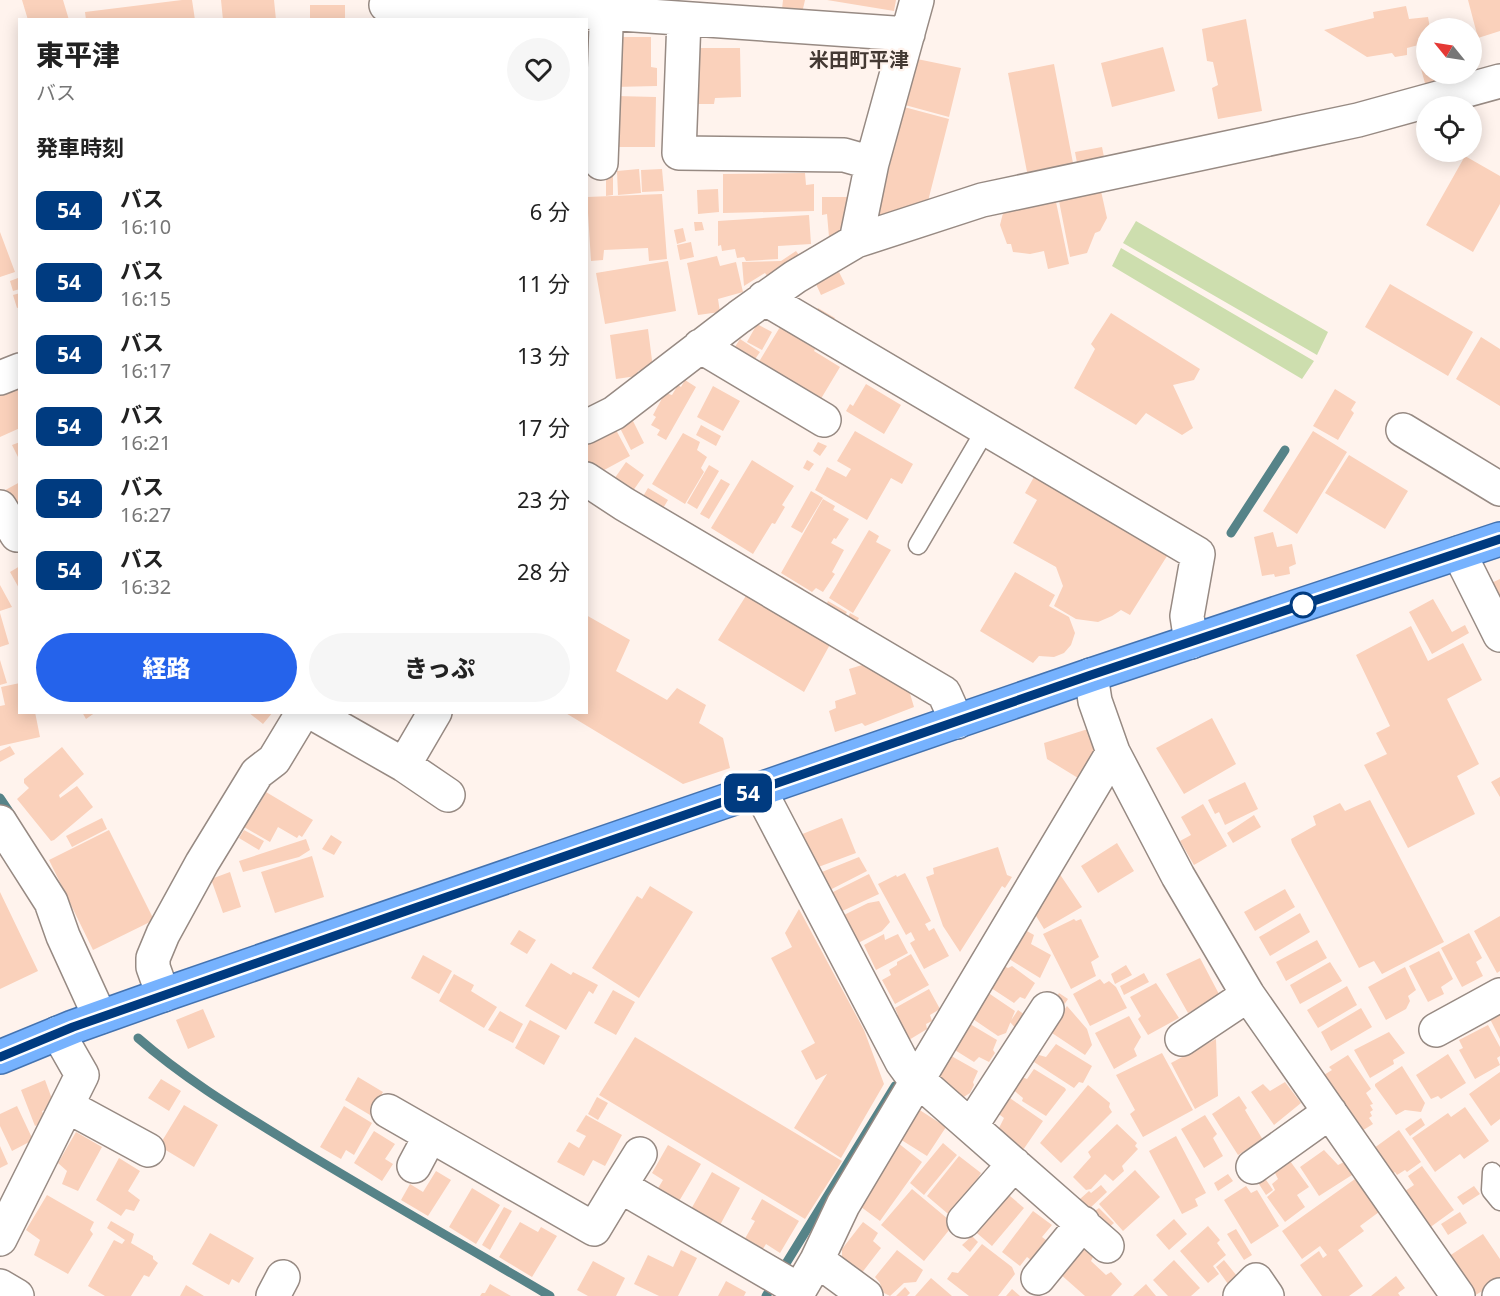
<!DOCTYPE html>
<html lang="ja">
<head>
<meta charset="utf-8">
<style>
  body { margin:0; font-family:"Noto Sans","Noto Sans JP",sans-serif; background:#f6f6f6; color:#222; height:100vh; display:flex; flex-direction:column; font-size:22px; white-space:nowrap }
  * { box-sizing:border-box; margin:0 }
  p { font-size:20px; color:#767676 }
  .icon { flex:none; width:33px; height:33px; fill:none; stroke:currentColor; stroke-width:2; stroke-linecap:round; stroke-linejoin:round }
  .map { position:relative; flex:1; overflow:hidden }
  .drawer { position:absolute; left:18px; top:18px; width:570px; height:696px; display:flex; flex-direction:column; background:#fff; border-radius:0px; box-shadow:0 3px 15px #0003 }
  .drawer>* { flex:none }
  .badge { padding:0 12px; border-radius:9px; font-size:21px; line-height:39px }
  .needle { width:39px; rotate:300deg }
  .controls { position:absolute; left:1416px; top:18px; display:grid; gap:12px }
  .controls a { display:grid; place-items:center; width:66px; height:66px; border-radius:50%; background:#fff; box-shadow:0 3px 15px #0003; font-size:30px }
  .map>.badge { position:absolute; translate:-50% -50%; box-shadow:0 0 0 3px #fff }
  h2 { padding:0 18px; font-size:22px; line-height:54px }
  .round { display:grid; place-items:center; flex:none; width:63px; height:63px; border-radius:32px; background:#f6f6f6 }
  .summary { display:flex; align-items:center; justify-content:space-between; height:102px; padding:0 18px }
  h1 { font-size:28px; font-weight:800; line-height:45px }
  .button { display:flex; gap:12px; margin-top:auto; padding:12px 18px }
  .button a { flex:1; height:69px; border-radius:36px; background:#2563eb; color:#fff; font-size:24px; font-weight:800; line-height:69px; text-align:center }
  .button a+a { background:#f6f6f6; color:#222 }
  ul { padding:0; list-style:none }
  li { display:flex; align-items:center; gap:18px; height:72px; padding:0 18px }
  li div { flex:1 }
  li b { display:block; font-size:22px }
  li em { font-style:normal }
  li .badge { min-width:66px; font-weight:700; text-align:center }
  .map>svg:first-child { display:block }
  .green { fill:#cddeae }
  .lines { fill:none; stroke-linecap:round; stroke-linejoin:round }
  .stream { stroke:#568388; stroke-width:9 }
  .building { fill:#fad1bb }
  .service-casing { stroke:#978a83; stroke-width:21 }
  .minor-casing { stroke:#978a83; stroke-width:36 }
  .trunk-casing { stroke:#4473b0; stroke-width:36 }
  .service { stroke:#fff; stroke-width:18 }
  .minor { stroke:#fff; stroke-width:33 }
  .trunk { stroke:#76b2fe; stroke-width:33 }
  .line-casing { stroke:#fff; stroke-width:14 }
  .line { stroke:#003b80; stroke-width:9 }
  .stop-dot { fill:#fff; stroke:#003b80; stroke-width:3 }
  .labels { text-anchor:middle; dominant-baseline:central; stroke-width:4.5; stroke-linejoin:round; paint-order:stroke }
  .quarter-label { font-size:20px; font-weight:bold; fill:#443933; stroke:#fff3ed }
</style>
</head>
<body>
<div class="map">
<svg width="1500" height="1296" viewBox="0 0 1500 1296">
  <rect width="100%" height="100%" fill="#fff3ed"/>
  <path class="green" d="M1136,221L1328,332L1317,355L1123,243Z
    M1121,248L1314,361L1302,379L1112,266Z"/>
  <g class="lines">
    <path class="stream" d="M1231,533L1285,450
      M0,798L12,816
      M138,1038C186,1080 240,1112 295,1146C379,1197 465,1246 550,1296
      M766,1296L895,1086"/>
  </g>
  <path class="building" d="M22,0H63L69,20H28Z
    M182,0H192L195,20H86L85,12Z
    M221,0H274L276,20H223Z
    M783,0H805L802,13L782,9Z
    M827,0H896L894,11Z
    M1468,0H1500V31L1478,38Z
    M310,5H345V20H310Z
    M1406,6L1409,19L1428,17L1430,28H1426V43L1407,48V55L1395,57L1392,53L1367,57L1324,30L1374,18L1373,12Z
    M1246,19L1262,111L1218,119L1212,88L1218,85L1213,62L1207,61L1202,29Z
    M614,37H651V67L657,68V86L614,87Z
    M1163,47L1175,91L1112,107L1101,63Z
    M696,48H740L741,97L715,98L714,104H696Z
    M917,59L961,68L949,117L905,105Z
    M1426,63V74H1448L1450,79L1426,87L1420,65Z
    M1054,64L1073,163L1027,172L1008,73Z
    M616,96L656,97L655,147H615Z
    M904,107L949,119L927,205L877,217Z
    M1102,147L1104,157L1077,163L1075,152Z
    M1465,156L1500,176V204L1473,252L1426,225Z
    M639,169L641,193L618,195L617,171Z
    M662,169L664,191L642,192L641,170Z
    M606,170L613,171V195L606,196Z
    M805,173L806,185L814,184V211L723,213V174Z
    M718,189L719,212L698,214L697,190Z
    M1101,191L1107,218L1100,231L1095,233L1087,253L1070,257L1059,201Z
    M662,194L667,259L649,261L648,248L604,250L603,260L591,261L587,197Z
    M822,197H850L841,233L829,237L827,214L822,215Z
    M1056,202L1069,264L1048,269L1044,251L1030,254L1013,252L1011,244H1007L1000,225L1003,213Z
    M809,215L811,244L778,246V259L746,261L744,257L737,258L735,249L722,251L721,245L718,246V221Z
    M694,222H702L704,230L695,231Z
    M683,228L686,241L677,244L674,230Z
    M0,232L15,272L0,277Z
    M691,242L694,257L680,260L677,245Z
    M796,251L799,255L768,277L765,273L744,286L742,262L781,261Z
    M717,256L720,266L736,262L743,292L718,299L720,312L698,315L687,263Z
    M668,261L676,311L605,324L596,273Z
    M839,272L845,284L821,295L816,284Z
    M18,278L20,289L13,291L10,281Z
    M1390,284L1473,332L1448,376L1365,327Z
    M20,293V307L17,308L13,295Z
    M818,308L835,318L830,325L814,316Z
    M1111,313L1200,369L1194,380L1173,385L1193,428L1182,435L1146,413L1136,425L1074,388L1095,349L1091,344Z
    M757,324L772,332L762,350L747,342Z
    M780,327L815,349L814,351L840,367L819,402L757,365Z
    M648,329L653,368L638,371L637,376L616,379L610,335Z
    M1481,337L1500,349V406L1456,379Z
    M740,339L760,352L751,365L731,353Z
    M685,380L696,387L666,440L657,435L660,430L651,425L656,417L653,415L665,393L672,395L678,385L681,387Z
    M20,383V428L0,437V392Z
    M866,384L901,405L884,434L846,411L850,404L853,406Z
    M713,386L740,401L723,431L697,417Z
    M1335,389L1356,402L1351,410L1354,413L1338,440L1313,426Z
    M632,419L644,443L631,450L619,426Z
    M701,425L721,436L716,446L696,435Z
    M615,428L630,456L595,475L586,460V443Z
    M855,431L913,464L902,484L891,478L867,520L815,490L827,467L846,477L851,469L837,461Z
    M1313,431L1347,452L1297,534L1263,511Z
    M683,433L700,442L697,450L707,457L701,468L704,472L685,504L652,484Z
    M20,442V461L12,445Z
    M818,442L827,446L820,456L813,451Z
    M1349,455L1408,491L1385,529L1325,493Z
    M752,460L794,486L782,505L785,507L775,524L772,523L753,554L711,528Z
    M807,460L814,464L809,471L803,468Z
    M626,462L644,475L628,498L610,485Z
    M709,465L719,471L697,509L687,503Z
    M1034,477L1167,556L1130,615L1121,610L1112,616L1098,622L1076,619L1054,606L1063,586L1056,567L1013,543L1037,500L1025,493Z
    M721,479L730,484L709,519L700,514Z
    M20,482V516L0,493Z
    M648,488L668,500L659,515L639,503Z
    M811,491L823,498L802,533L791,527Z
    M823,499L835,506L833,510L849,519L836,539L834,538L831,543L844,550L832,572L835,574L823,592L816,588L812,592L781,573Z
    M869,530L879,536L876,542L891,550L853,613L829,598Z
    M1273,532L1277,547L1292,544L1296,564L1289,567L1290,574L1275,577L1274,574L1262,576L1254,537Z
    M20,566V590L10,572Z
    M1015,572L1055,595L1049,606L1069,617L1075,633L1071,645L1064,653L1054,657L1039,656L1033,663L980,631Z
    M782,576L804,589L799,599L776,586Z
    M1500,579V610L1487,585Z
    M0,585L12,607L0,611Z
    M749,591L833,639L804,692L718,640Z
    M1433,599L1452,632L1465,625L1469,633L1432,654L1409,612Z
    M828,601L847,612L841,622L823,611Z
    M0,613L9,644L0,647Z
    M850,613L859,618L854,628L845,623Z
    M586,615L630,640L616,671L667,700L677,688L706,705L699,723L723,738L730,768L683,784L564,712H586Z
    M1411,626L1428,661L1463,643L1482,680L1447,699L1479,764L1457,776L1475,814L1408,848L1364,765L1387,754L1376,733L1390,726L1356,655Z
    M0,660L7,683L0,685Z
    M872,662L908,687L914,707L865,726L862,723L835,732L829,711L836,708L835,701L856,694L849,669Z
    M20,683V712H35L40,737L0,746V706L5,705L1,687Z
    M82,712H96L86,719Z
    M248,712H273L263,724Z
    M1212,718L1236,764L1184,794L1156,748Z
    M1091,728L1097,745L1078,778L1047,759L1044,743Z
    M10,746L15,754L0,762V751Z
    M62,747L84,774L59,795L60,798L77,786L93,807L54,840L51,841L17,799L29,788L24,783V779Z
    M1500,777V797L1491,782Z
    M1245,782L1258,809L1225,825L1219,812L1215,814L1208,800Z
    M266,792L313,820L302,837L299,835L297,838L278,827L270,842L244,827L243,825L252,808L256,810Z
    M1370,800L1444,942L1382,974L1374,961L1359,968L1292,843L1291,839L1316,825L1313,816L1340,803L1345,811Z
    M1203,804L1227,846L1194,865L1180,841L1191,835L1181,817Z
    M1254,815L1261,827L1233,843L1227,833Z
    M102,818L107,829L72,847L66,836Z
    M842,818L856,853L813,869L800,835Z
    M109,830L154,920L93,950L49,860Z
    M244,830L264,841L259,850L239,838Z
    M331,835L342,842L334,855L322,849Z
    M306,839L310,850L299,857L243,872L239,861Z
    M1117,843L1134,871L1098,893L1081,866Z
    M998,847L1007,875L1012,877L1005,888L1002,886L960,952L943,926L926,877L934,874L933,868Z
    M312,856L324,897L275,913L261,872Z
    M859,857L867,871L826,892L817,874Z
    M230,872L241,907L223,913L211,879Z
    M905,873L931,921L925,924L929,931L934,928L949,956L924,969L910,943L915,940L911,932L906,935L878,884L896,875L897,877Z
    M1059,873L1082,907L1044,929L1033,911L1043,905L1039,897L1052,889L1047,880Z
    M869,874L879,894L838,913L829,894Z
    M650,886L693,912L639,998L592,968L637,896L642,899Z
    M1285,889L1295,907L1255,931L1244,912Z
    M0,892L38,971L0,989Z
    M879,901L890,922L882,931L854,945L840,917L868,903Z
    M799,909L864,1030L884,1084L841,1158L794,1128L827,1074L816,1080L801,1051L815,1043L771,958L792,947L785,933Z
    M1300,913L1310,932L1270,956L1259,937Z
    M1500,916V971L1497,973L1474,931Z
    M1074,919L1076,921L1081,919L1099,957L1091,962L1096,976L1071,989L1043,934Z
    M1018,926L1034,935L1031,944L1051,955L1040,978L1001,954Z
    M519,930L536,940L527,954L510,944Z
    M1469,933L1482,958L1476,962L1483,976L1462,987L1441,948Z
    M884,934L885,940L898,934L908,953L876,970L864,945Z
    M1317,940L1327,958L1286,981L1276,962Z
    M1439,951L1453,979L1441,987L1444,994L1428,1002L1409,966Z
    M911,954L929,985L895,1004L882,980L891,975L889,970L897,965V962Z
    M423,955L452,971L439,994L411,978Z
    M1200,958L1220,996L1188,1013L1166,974Z
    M1330,962L1342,981L1300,1004L1290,985Z
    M551,963L571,975L573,972L598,985L593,994L589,991L566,1030L525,1006Z
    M997,963L1008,968L1012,966L1035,983L1025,999L1020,997L1014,1003L985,984Z
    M1126,965L1132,975L1115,984L1111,974Z
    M1405,967L1416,990L1408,996L1410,1001L1406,1009L1386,1020L1368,987Z
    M1144,973L1149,982L1124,995L1120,986Z
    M454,974L474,985L471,991L497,1007L484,1028L439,1001Z
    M1100,979L1104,984L1109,981L1116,987L1127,1008L1090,1026L1073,994Z
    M1156,983L1179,1018L1148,1035L1138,1019L1141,1016L1130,997Z
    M1347,986L1357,1005L1318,1028L1307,1010Z
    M929,989L940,1009L930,1015L932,1021L926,1024L927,1029L904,1043L893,1018L898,1015L895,1008Z
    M613,990L635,1002L616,1035L594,1023Z
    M984,990L1015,1011L1006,1033L998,1036L967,1015Z
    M1059,993L1068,999L1057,1015L1049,1008Z
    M1067,1006L1087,1029L1092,1045L1085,1055L1049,1031Z
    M1361,1008L1372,1027L1331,1051L1321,1032Z
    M203,1009L215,1037L188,1049L176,1020Z
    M1018,1010L1028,1017L1018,1031L1010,1022Z
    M500,1011L523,1024L513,1043L488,1030Z
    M1500,1012V1039L1489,1017Z
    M1129,1016L1141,1037L1134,1049L1137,1056L1114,1069L1095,1033Z
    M530,1020L560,1036L544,1065L515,1048Z
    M965,1021L997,1040L993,1050L995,1053L989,1062L979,1057L974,1062L950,1047Z
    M1488,1025L1500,1047V1056L1497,1058L1500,1065L1475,1079L1459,1050L1463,1048L1459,1040Z
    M1389,1032L1405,1053L1393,1060L1394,1064L1370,1078L1354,1050Z
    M635,1037L842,1161L805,1219L599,1095Z
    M1216,1039L1218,1096L1195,1109L1171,1063Z
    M1056,1044L1092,1066L1083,1083L1079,1082L1074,1088L1034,1062L1039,1055L1046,1057Z
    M946,1053L978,1071L973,1082L974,1085L970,1093L959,1100L929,1079Z
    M1162,1053L1193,1110L1143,1137L1130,1114L1135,1110L1116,1075Z
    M1448,1054L1466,1083L1441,1099L1438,1096L1431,1099L1416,1075Z
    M1348,1055L1371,1089L1366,1093L1373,1104L1370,1105L1373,1110L1370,1112L1372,1116L1369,1118L1373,1124L1357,1134L1319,1078L1332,1070L1329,1067Z
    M1402,1066L1425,1103L1421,1112L1405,1110L1396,1115L1375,1086V1084Z
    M1034,1069L1065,1088L1066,1090L1046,1116L1022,1101L1023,1098L1011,1088L1019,1076L1027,1079Z
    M1500,1072V1119L1491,1126L1469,1094Z
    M358,1077L383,1092L370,1115L345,1100Z
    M161,1079L181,1091L169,1111L148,1098Z
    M45,1080L55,1107L42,1111L46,1121L35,1126L21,1090Z
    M1285,1082L1301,1103L1274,1125L1251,1092L1263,1084L1270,1091Z
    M1088,1085L1110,1103L1109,1107L1112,1112L1061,1163L1040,1143Z
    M1007,1096L1043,1121L1023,1150L997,1132L1004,1118L996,1112Z
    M1239,1096L1247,1108L1245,1110L1263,1140L1238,1155L1212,1114Z
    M597,1097L608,1103L598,1120L588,1114Z
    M184,1105L218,1125L194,1167L159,1146Z
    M17,1106L33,1140L12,1151L0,1126V1114Z
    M344,1106L372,1123L354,1155L346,1150L341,1159L320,1147Z
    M915,1107L946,1127L927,1156L895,1136Z
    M1465,1107L1489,1141L1464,1159L1460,1154L1435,1172L1412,1138L1448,1113L1451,1117Z
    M586,1115L622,1135L605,1166L593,1160L584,1176L557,1162L569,1142L579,1148L586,1136L576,1131Z
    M1205,1115L1217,1134L1213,1138L1223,1156L1204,1168L1181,1129Z
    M1421,1118L1425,1125L1410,1136L1405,1129Z
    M1117,1124L1137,1143L1135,1146L1138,1149L1122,1166L1124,1171L1113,1181L1105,1174L1091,1189L1086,1190L1073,1177L1091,1157L1088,1152Z
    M1399,1130L1421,1162L1407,1172L1405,1170L1397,1175L1395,1172L1388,1177L1370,1151Z
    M374,1131L395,1144L385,1159L393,1164L382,1181L354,1163Z
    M76,1132L102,1147L78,1191L62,1184L67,1171L58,1163Z
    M1176,1136L1206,1193L1195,1199L1198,1206L1182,1214L1149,1151Z
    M893,1139L922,1162L880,1221L853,1201Z
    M943,1143L957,1155L924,1195L910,1183Z
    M668,1145L701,1164L678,1203L657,1190L663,1180L652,1173Z
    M0,1146L8,1164L0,1168Z
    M1324,1150L1338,1165L1344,1162L1352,1175L1319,1196L1300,1167Z
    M959,1156L981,1173L978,1178L983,1184L954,1219L927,1196Z
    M119,1158L140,1171L128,1191L140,1200L134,1211L126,1209L121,1216L96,1200Z
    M1290,1161L1309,1187L1297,1195L1305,1207L1285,1222L1267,1197L1275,1190L1272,1184L1278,1179L1274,1171Z
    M1422,1166L1454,1210L1425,1231L1399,1195L1414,1185L1408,1176Z
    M1135,1170L1160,1197L1123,1231L1099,1204Z
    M436,1171L451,1180L428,1216L401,1200L410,1184L423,1192Z
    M712,1172L740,1188L719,1227L690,1211Z
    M1228,1174L1233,1181L1218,1191L1214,1183Z
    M1264,1177L1273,1190L1266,1195L1257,1181Z
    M1355,1179L1379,1212L1360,1226L1364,1231L1338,1250L1363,1286L1349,1296H1322L1300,1265L1319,1251L1323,1258L1327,1255L1320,1246L1302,1259L1282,1231Z
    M1101,1185L1107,1192L1089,1209L1080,1199L1089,1191L1091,1193Z
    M1246,1186L1251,1193L1257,1190L1279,1226L1251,1244L1224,1200Z
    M1474,1186L1480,1194L1463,1205L1457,1197Z
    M472,1188L500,1205L476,1244L449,1227Z
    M912,1189L954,1224L924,1261L881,1225Z
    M1003,1190L1024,1208L992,1246L971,1228Z
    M47,1195L94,1222L90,1230L93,1234L68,1274L34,1255L40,1240L26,1230Z
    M762,1199L799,1221L780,1253L766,1244L761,1252L743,1242L755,1221L751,1219Z
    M504,1207L512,1211L490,1250L482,1245Z
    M1099,1208L1114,1223L1107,1229L1092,1213Z
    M1033,1211L1052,1225L1042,1237L1046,1240L1031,1260L1027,1257L1020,1266L1002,1252Z
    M1460,1212L1467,1223L1448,1235L1441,1224Z
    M1174,1219L1187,1234L1169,1250L1156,1235Z
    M111,1221L134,1234L131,1243L153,1256V1259L158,1263L149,1277L144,1275L131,1296H105L88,1286L114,1240L122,1244L125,1240L107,1228Z
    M520,1222L538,1232L541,1227L557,1236L532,1277L499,1257Z
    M863,1222L878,1233L873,1241L881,1248L861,1274L842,1261V1249Z
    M1208,1226L1220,1240L1217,1243L1226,1255L1213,1266L1219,1274L1208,1283L1180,1251Z
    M1236,1229L1252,1255L1244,1260L1227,1234Z
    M210,1233L254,1258L239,1283L232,1279L229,1285L192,1264Z
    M1483,1234L1500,1259V1280L1474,1296L1446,1258Z
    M972,1236L978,1242L970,1252L962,1245Z
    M982,1244L1012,1267L1015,1274L998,1296H969L947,1279L952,1272L958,1273Z
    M1082,1247L1093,1257L1091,1261L1106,1275L1111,1272L1122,1284L1111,1296H1085L1059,1273Z
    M681,1250L697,1258L678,1296H659L634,1284L648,1255L673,1267Z
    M897,1250L923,1270L916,1282L904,1283L890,1296L882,1292L880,1283L875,1277Z
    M1174,1260L1200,1288L1191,1296H1168L1153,1280Z
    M1224,1260L1237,1276L1228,1284L1216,1267Z
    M593,1261L625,1278L616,1296H588L577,1290Z
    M1396,1276L1405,1288L1398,1293L1400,1296H1371Z
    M931,1278L952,1296H915Z
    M726,1281L746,1292L744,1296H718Z
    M490,1284L511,1296H480L482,1293H485Z
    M1146,1284L1156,1296H1133Z
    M186,1285L204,1296H180Z
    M905,1287L910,1293L907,1296H896Z
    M1012,1289L1020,1296H1006Z"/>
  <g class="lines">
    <defs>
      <path id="service" d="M918,545L986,429
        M1492,1172L1491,1190L1500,1201"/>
      <path id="minor" d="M386,5L606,13L908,34
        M684,19L679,153L844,155L872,163
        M601,163L607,0
        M856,241L872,163L917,0
        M764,298L1198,554L1187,616L1191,642
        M700,346L824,420
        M0,378L20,370
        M586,427L614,413L739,317L795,277L856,241L982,200L1358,120L1500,81
        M1403,430L1500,489
        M586,479L624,504L944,693L957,722
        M0,507L17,535
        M1459,553L1500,635
        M1091,675L1095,701L1113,752L1178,876L1248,995L1458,1296
        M311,712L404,765L448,795
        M404,765L435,712
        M759,789L902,1062L910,1073L1107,1246
        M0,822L51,902L63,936L100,1017
        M163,995L153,967V958L163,934L202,863L257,773L274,760L303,712
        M1436,1030L1500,995
        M1182,1039L1248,995
        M67,1106L148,1150
        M388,1111L594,1229L620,1186L799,1290
        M971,1126L1047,1009
        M414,1166L430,1136
        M1253,1167L1330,1112
        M620,1186L640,1154
        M964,1221L1014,1164
        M0,1239L82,1075L58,1033
        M817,1260L866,1296
        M1038,1278L1083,1223
        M0,1286L17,1296
        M273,1296L283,1277
        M796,1296L817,1260L843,1205L1113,752
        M1240,1296L1256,1280L1267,1296
        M1499,1296L1500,1295"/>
      <path id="trunk" d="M0,1057L73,1027L163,995L1091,675L1500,539"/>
    </defs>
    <use href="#service" class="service-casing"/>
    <use href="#minor" class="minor-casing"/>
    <use href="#trunk" class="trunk-casing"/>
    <use href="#service" class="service"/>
    <use href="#minor" class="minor"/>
    <use href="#trunk" class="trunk"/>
  </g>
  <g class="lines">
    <defs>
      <path id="line" d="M0,1057L73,1027L406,911L1091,675L1500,539"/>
    </defs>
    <use href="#line" class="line-casing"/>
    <use href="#line" class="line"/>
  </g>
  <circle class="stop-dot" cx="1303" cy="605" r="12"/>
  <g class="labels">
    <g class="quarter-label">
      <text x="859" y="59">米田町平津</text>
    </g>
  </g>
</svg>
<div class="controls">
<a><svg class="needle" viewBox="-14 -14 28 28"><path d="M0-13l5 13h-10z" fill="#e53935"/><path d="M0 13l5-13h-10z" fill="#767676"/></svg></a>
<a><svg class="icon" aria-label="locate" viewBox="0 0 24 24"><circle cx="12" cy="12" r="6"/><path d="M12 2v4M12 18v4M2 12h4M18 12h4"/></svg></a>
</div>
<b class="badge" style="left:748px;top:793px;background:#003b80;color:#fff">54</b>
<section class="drawer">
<div class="summary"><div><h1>東平津</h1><p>バス</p></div><a class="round"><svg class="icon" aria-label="heart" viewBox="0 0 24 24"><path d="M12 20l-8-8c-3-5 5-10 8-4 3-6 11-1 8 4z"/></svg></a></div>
<h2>発車時刻</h2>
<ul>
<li><span class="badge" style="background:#003b80;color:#fff">54</span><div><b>バス</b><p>16:10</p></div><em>6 分</em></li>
<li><span class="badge" style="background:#003b80;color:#fff">54</span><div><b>バス</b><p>16:15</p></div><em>11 分</em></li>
<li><span class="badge" style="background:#003b80;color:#fff">54</span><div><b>バス</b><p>16:17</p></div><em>13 分</em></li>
<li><span class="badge" style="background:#003b80;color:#fff">54</span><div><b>バス</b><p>16:21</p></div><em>17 分</em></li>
<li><span class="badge" style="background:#003b80;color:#fff">54</span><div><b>バス</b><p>16:27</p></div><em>23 分</em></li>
<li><span class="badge" style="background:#003b80;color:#fff">54</span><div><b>バス</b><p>16:32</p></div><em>28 分</em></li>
</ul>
<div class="button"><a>経路</a><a>きっぷ</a></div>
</section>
</div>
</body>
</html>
